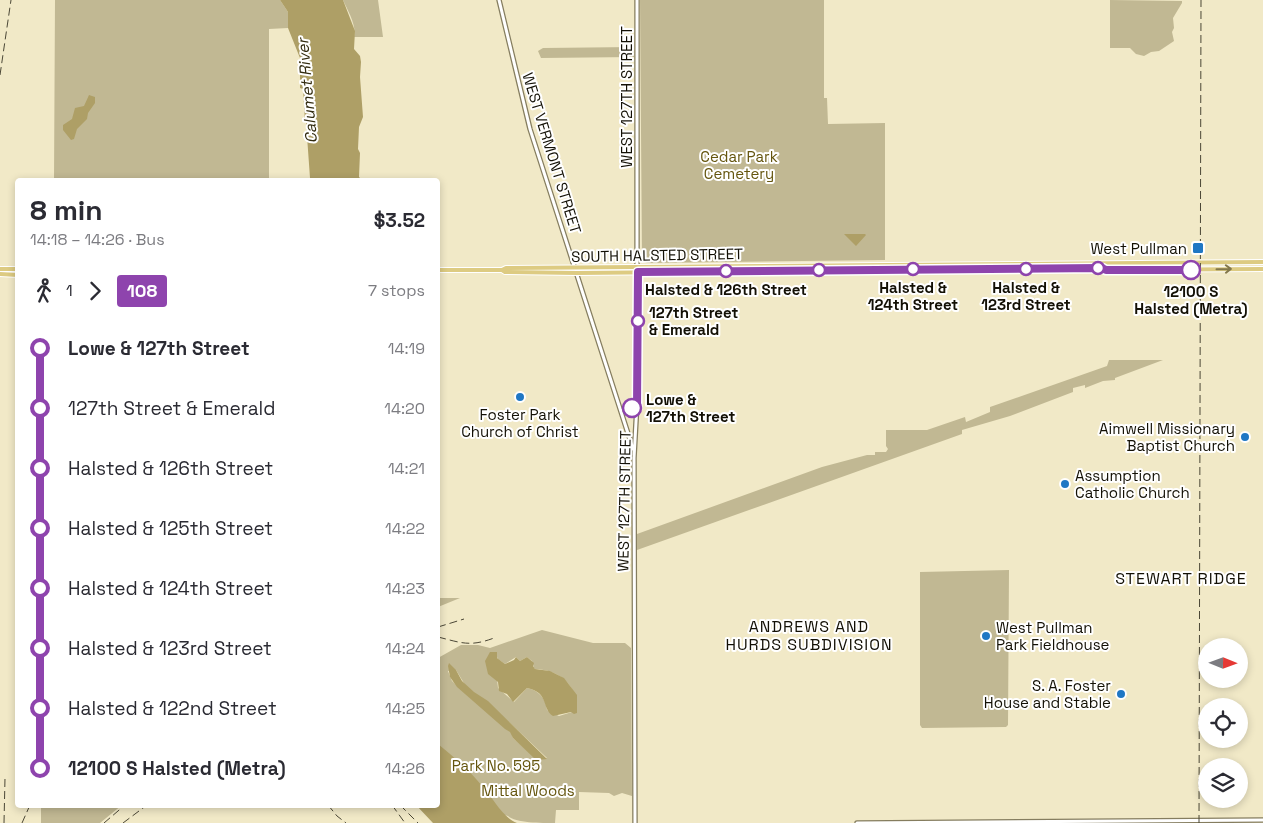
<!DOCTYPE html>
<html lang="en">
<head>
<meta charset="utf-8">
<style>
  body { margin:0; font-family:"Space Grotesk",sans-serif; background:#f2f2f3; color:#2b2b33; height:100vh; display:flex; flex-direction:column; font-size:19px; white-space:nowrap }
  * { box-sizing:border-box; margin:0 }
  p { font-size:16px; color:#7c7c81 }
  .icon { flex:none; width:28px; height:28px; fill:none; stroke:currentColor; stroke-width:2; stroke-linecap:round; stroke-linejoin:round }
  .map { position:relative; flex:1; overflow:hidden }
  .drawer { position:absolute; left:15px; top:178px; width:425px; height:630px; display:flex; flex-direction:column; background:#fff; border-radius:5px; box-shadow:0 2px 8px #0003 }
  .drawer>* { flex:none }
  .badge { padding:0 10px; border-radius:4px; font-size:18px; line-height:32px }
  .needle { width:32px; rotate:91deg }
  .buttons { position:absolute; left:1198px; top:638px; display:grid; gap:10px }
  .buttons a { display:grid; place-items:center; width:50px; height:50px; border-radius:50%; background:#fff; box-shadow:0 2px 8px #0003; font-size:25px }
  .map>.badge { position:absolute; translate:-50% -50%; box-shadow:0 0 0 2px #fff }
  .legs { display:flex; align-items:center; gap:8px; height:55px; padding:0 15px; font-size:16px }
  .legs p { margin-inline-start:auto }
  .summary { display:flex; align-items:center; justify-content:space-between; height:85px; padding:0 15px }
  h1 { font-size:28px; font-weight:800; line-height:38px }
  ul { padding:0 15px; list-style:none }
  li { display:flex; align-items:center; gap:18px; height:60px; font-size:19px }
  li i { display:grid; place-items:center; width:8px; height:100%; margin:0 6px; background:currentColor }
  li i::after { content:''; width:12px; height:12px; margin:-6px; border:4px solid; border-radius:50%; background:#fff }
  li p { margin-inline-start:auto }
  li:first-child i { background:linear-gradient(#0000 50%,currentColor 0) }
  li:last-child i { background:linear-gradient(currentColor 50%,#0000 0) }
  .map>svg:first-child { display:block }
  .green { fill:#c1b893; fill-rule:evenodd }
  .water { fill:#ae9f66 }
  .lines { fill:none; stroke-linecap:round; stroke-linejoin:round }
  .secondary-casing { stroke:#857d5f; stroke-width:5.5 }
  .primary-casing { stroke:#fff; stroke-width:6 }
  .secondary { stroke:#fff; stroke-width:3 }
  .primary { stroke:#ddcb82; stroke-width:4 }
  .rail { stroke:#4b4736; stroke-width:1; stroke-dasharray:8 4; stroke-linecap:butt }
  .oneway { stroke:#82774a }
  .line-1-casing { stroke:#fff; stroke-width:11 }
  .line-1 { stroke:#8e44ad; stroke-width:8 }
  .poi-dot { fill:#1f77c4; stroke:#fff; stroke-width:2 }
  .stop-1-dot { fill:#fff; stroke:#8e44ad; stroke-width:2.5 }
  .labels { text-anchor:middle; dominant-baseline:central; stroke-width:4; stroke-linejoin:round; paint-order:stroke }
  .street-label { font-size:15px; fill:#131005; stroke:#fff }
  .park-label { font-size:15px; fill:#65550e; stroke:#fff }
  .poi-label { font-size:15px; fill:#131005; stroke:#fff; text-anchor:end }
  .stop-label { font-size:15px; font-weight:bold; fill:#131005; stroke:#fff }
  .water-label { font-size:16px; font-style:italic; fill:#322b10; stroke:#fff }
  .neighbourhood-label { font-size:16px; letter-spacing:1px; fill:#131005; stroke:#fff }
</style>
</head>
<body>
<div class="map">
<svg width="1263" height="823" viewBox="0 0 1263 823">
  <rect width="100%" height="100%" fill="#f1e9c7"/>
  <path class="green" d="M55,0H280L288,12V28L269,29V180H54Z
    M343,0H378L383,37H354C357,26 348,11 343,0Z
    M640,0H824V98H827L828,124L885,123V260L647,263L642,261Z
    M1110,0L1182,1V3L1173,18L1174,28L1172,32L1174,41L1159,51L1151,52L1144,56L1136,54L1130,48H1110Z
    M634,47V57L541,58L538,51L543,48Z
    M1109,360H1163L1115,378V380L1103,381L1085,388V385L1073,388V392L1010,416L962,430V434L637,550V534L822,467L867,455H875V452H886L888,449L886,446V430H927L965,417L966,422L990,412V407L1107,366Z
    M1009,570L1008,725L1006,727L922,728L920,725V572Z
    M438,598H460L438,607Z
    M542,630L593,643H625L631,648L632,796L622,793L614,796L609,793L579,792V810H556L555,823C542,823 515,823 508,816L501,814L438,749V658L461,645H478L490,648ZM494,652L498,659L505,664L516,657L520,661L527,657L532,661L534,668L535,669C559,670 575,683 577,707L572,712L559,716L547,710C546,698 538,690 527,688L514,702L498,688ZM456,670L476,703L452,681L448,671ZM509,722L547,758L538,760L513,738Z
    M41,805H122L100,823H41Z"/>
  <path class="water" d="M280,0H343L355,31L354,49L360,56L361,62L360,77L363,117L359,127L358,149L360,153L359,177L362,180H308L310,178L306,122H305L303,89L300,88V58L288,28V12Z
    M89,95L95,97V103L88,113L87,119L77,129L74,139L71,140L63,130V125L72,119L75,108L84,106Z
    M844,234H865L866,235L856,246Z
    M490,652H497V658L505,664L514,660L516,657L520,661L527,657L534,663L533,666L535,669L550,671L564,678L577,695V713L574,714L571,712L553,716C541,708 550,693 527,688L513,702L507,694L499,691L498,682L488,674L485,661Z
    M449,663L456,670L462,681L474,692L488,701L547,759L538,760L535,759L513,738L510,732L505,729L457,687L450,677L448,666Z
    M438,744C454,757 470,771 483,787C493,798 503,818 517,823H433L416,805H438Z"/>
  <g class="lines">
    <defs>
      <path id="secondary" d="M499,0L530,129L633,449
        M635,823L634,458L637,404V0
        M857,823L1263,820"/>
      <path id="primary" d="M0,269H18
        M438,270H502L505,272L577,273L1102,268L1106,270L1263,269
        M502,270L506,268L1263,262
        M0,274L18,275"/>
    </defs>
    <use href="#secondary" class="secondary-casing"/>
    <use href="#primary" class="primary-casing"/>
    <use href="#secondary" class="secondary"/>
    <use href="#primary" class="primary"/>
    <path class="rail" d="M0,75L11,0
      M438,627L464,619
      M438,637C462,643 470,647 494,638
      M328,805L337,816L346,823
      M392,805L405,823
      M400,805L418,823
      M4,823L5,778
      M22,823L30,805
      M104,823L125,805
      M123,823L147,805
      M1199,823L1201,0"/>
  </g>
  <defs><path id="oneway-shaft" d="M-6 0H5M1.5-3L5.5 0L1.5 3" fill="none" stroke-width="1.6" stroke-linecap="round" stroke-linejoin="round" transform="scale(1.25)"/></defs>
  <use class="oneway" href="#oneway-shaft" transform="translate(1224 269) rotate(-1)"/>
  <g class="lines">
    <defs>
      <path id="line-1" d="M632,408H637L638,272L1102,268L1106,270H1191"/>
    </defs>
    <use href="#line-1" class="line-1-casing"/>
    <use href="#line-1" class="line-1"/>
  </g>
  <g class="poi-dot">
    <rect x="1192" y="242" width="12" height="12" rx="2.5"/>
    <circle cx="520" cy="397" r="5"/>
    <circle cx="1245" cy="437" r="5"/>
    <circle cx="1065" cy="484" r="5"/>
    <circle cx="986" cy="636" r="5"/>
    <circle cx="1121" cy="694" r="5"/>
  </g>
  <g class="stop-1-dot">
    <circle cx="1098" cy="268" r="6"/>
    <circle cx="913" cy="269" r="6"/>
    <circle cx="1026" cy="269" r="6"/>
    <circle cx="819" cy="270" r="6"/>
    <circle cx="1191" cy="270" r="9"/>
    <circle cx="726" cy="271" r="6"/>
    <circle cx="638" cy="321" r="6"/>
    <circle cx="632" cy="408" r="9"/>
  </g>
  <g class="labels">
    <g class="street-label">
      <text transform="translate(626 97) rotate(-90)">WEST 127TH STREET</text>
      <text transform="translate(552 153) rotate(73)">WEST VERMONT STREET</text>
      <text transform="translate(657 255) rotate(-1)">SOUTH HALSTED STREET</text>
      <text transform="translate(624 501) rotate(-89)">WEST 127TH STREET</text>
    </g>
    <g class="park-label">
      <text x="739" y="156">Cedar Park<tspan x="739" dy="17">Cemetery</tspan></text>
      <text x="496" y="765">Park No. 595</text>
      <text x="528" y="790">Mittal Woods</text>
    </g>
    <g class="poi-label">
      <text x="1187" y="248">West Pullman</text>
      <text x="520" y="414" text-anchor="middle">Foster Park<tspan x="520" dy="17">Church of Christ</tspan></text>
      <text x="1235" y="428">Aimwell Missionary<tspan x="1235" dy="17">Baptist Church</tspan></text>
      <text x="1075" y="475" text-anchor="start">Assumption<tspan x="1075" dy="17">Catholic Church</tspan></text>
      <text x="996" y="627" text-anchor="start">West Pullman<tspan x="996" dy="17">Park Fieldhouse</tspan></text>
      <text x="1111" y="685">S. A. Foster<tspan x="1111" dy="17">House and Stable</tspan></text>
    </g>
    <g class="stop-label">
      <text x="913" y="287">Halsted &amp;<tspan x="913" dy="17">124th Street</tspan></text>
      <text x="1026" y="287">Halsted &amp;<tspan x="1026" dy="17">123rd Street</tspan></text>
      <text x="726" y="289">Halsted &amp; 126th Street</text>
      <text x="1191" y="291">12100 S<tspan x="1191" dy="17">Halsted (Metra)</tspan></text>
      <text x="649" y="312" text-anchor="start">127th Street<tspan x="649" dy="17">&amp; Emerald</tspan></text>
      <text x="646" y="399" text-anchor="start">Lowe &amp;<tspan x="646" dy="17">127th Street</tspan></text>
    </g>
    <g class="water-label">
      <text transform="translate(307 91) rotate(-95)">Calumet River</text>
    </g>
    <g class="neighbourhood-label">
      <text x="1181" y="578">STEWART RIDGE</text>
      <text x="809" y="626">ANDREWS AND<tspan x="809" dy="18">HURDS SUBDIVISION</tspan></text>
    </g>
  </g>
</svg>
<div class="buttons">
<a><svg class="needle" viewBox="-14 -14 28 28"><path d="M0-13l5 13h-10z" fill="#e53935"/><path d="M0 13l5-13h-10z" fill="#7c7c81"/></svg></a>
<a><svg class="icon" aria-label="locate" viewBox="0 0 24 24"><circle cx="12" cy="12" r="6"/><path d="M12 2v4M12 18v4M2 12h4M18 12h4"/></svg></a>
<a><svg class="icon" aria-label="layers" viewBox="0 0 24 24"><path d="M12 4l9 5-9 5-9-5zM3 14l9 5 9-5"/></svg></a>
</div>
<section class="drawer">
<div class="summary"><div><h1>8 min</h1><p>14:18 – 14:26 · Bus</p></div><b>$3.52</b></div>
<div class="legs"><svg class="icon" aria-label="walk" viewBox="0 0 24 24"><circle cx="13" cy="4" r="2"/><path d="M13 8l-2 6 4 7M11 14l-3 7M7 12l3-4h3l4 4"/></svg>1<svg class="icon" aria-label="forward" viewBox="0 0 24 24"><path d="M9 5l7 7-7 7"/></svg><b class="badge" style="background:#8e44ad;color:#fff">108</b><p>7 stops</p></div>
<ul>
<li><i style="color:#8e44ad"></i><b>Lowe &amp; 127th Street</b><p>14:19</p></li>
<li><i style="color:#8e44ad"></i><span>127th Street &amp; Emerald</span><p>14:20</p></li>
<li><i style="color:#8e44ad"></i><span>Halsted &amp; 126th Street</span><p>14:21</p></li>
<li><i style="color:#8e44ad"></i><span>Halsted &amp; 125th Street</span><p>14:22</p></li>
<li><i style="color:#8e44ad"></i><span>Halsted &amp; 124th Street</span><p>14:23</p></li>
<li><i style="color:#8e44ad"></i><span>Halsted &amp; 123rd Street</span><p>14:24</p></li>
<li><i style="color:#8e44ad"></i><span>Halsted &amp; 122nd Street</span><p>14:25</p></li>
<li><i style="color:#8e44ad"></i><b>12100 S Halsted (Metra)</b><p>14:26</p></li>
</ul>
</section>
</div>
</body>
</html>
